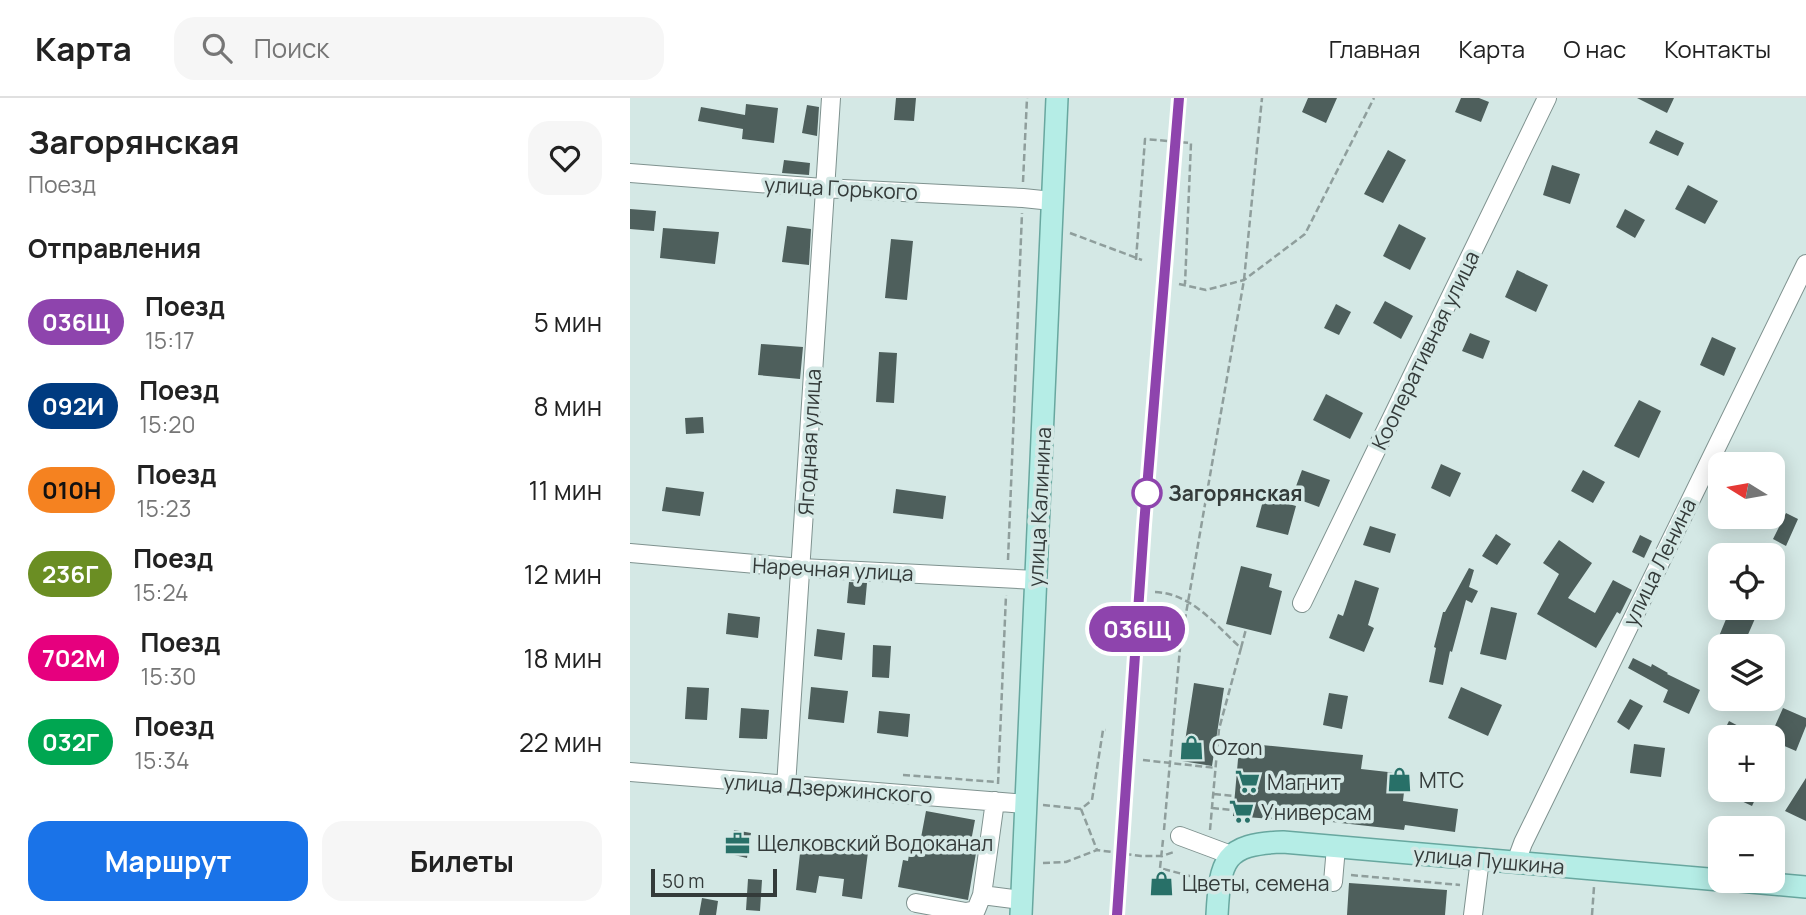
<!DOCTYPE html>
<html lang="ru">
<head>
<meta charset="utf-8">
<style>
  body { margin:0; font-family:Manrope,sans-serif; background:#f6f6f6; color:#222; height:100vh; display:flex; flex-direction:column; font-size:26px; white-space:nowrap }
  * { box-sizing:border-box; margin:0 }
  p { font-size:23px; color:#767676 }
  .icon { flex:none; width:38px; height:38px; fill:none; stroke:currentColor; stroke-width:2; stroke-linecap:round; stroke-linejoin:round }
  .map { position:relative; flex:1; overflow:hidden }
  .side { display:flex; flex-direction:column; background:#fff; width:630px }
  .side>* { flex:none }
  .badge { padding:0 14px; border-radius:23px; font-size:24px; line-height:46px }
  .needle { width:46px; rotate:281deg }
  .buttons { position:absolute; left:1078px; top:354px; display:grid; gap:14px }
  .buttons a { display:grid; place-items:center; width:77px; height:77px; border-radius:14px; background:#fff; box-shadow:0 4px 18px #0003; font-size:35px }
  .scale { position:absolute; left:21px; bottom:18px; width:126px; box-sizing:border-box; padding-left:7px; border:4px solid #343b3a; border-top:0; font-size:19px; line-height:24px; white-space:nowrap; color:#343b3a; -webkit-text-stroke:5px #d4e8e5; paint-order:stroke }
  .map>.badge { position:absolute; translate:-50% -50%; box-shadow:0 0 0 4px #fff }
  h2 { padding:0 28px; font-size:26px; line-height:63px }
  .round { display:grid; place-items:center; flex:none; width:74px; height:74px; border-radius:21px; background:#f6f6f6 }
  .overview { display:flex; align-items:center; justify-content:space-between; height:119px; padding:0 28px }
  h1 { font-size:33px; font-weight:700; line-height:52px }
  .primary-button { display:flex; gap:14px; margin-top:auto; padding:14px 28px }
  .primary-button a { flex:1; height:80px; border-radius:21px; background:#1a73e8; color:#fff; font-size:28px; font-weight:700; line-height:80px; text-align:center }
  .primary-button a+a { background:#f6f6f6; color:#222 }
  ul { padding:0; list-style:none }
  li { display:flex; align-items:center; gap:21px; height:84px; padding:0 28px }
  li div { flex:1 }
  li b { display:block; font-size:26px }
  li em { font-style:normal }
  li .badge { min-width:77px; font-weight:700; text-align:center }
  header { display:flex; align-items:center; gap:42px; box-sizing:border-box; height:98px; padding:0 35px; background:#fff; border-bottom:2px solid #e0e0e0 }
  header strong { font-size:33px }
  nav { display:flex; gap:38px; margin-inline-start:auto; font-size:24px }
  .search { width:490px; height:63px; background:#f6f6f6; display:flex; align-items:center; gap:18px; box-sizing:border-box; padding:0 24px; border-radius:21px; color:#767676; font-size:26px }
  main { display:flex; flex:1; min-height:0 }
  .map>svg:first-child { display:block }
  .building { fill:#4e5f5c }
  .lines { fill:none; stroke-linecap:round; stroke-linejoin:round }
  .minor-casing { stroke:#7f928f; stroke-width:20 }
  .major-casing { stroke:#68a79f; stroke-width:24 }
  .path { stroke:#8f9e9c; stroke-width:2.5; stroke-dasharray:7 3.5; stroke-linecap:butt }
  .minor { stroke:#fff; stroke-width:18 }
  .major { stroke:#b5ede6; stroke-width:21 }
  .rail { stroke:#535c5b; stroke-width:5; stroke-dasharray:10 5; stroke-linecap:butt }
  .line-casing { stroke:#fff; stroke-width:16 }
  .line { stroke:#8e44ad; stroke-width:10 }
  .stop-dot { fill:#fff; stroke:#8e44ad; stroke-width:3.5 }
  .labels { text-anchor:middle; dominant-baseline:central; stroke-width:7; stroke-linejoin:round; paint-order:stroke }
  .street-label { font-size:21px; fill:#343b3a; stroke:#d4e8e5 }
  .stop-label { font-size:21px; font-weight:bold; fill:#343b3a; stroke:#d4e8e5; text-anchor:start }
  .poi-label { font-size:21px; fill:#343b3a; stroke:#d4e8e5; text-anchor:start }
</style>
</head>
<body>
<header>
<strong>Карта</strong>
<div class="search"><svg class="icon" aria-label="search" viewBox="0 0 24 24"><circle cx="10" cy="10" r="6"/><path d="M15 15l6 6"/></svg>Поиск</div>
<nav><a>Главная</a><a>Карта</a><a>О нас</a><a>Контакты</a></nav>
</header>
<main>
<section class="side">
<div class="overview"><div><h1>Загорянская</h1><p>Поезд</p></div><a class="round"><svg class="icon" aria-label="heart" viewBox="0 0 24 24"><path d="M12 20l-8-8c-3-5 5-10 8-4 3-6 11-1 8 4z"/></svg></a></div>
<h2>Отправления</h2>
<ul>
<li><span class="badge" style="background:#8e44ad;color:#fff">036Щ</span><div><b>Поезд</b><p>15:17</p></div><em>5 мин</em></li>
<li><span class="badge" style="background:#003b80;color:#fff">092И</span><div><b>Поезд</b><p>15:20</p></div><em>8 мин</em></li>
<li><span class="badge" style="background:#f58220;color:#111">010Н</span><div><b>Поезд</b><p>15:23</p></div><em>11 мин</em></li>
<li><span class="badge" style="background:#6b8e23;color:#fff">236Г</span><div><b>Поезд</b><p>15:24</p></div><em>12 мин</em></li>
<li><span class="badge" style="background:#e6007e;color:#fff">702М</span><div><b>Поезд</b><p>15:30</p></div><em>18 мин</em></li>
<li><span class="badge" style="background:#00a651;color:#fff">032Г</span><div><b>Поезд</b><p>15:34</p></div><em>22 мин</em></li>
</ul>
<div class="primary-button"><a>Маршрут</a><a>Билеты</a></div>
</section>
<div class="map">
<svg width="1176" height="817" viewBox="0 0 1176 817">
  <rect width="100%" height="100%" fill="#d4e8e5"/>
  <path class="building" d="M266,0H286L284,23L264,22Z
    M678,0H707L696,25L672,14Z
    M831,0H849L859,4L851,24L825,14Z
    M1007,0H1044L1037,15Z
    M116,6L148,10L144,45L112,41L113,31L68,23L71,9L115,17Z
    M177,7L189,9L187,38L172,35Z
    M1026,32L1054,45L1048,58L1019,45Z
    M758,52L776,62L753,105L734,96Z
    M154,62L180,65L179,77L152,75Z
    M922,67L950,76L940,106L913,97Z
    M1058,87L1088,103L1075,126L1045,111Z
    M0,111L26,113L24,133L0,131Z
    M995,111L1015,122L1005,140L986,129Z
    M769,126L796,140L780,172L753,158Z
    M157,128L181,131L179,167L152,164Z
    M33,130L89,134L85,166L30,160Z
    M261,141L283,143L277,202L255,200Z
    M887,172L918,187L906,214L875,199Z
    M755,203L783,218L771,241L743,225Z
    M706,206L721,214L709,237L694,230Z
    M840,235L860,243L853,261L832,253Z
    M1082,239L1106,250L1094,278L1070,267Z
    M131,246L173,249L170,281L128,277Z
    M249,254L267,255L264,305L246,304Z
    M696,296L733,315L720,341L683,322Z
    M1009,302L1031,313L1009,360L984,348Z
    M73,319L74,335L56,336L55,320Z
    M811,366L831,375L820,399L801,390Z
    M672,372L700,382L689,409L662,399Z
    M953,372L975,384L963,405L941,393Z
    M36,389L74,394L70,418L32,413Z
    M266,391L316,398L313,421L263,415Z
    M634,399L666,408L658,437L626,429Z
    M1156,415L1168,421L1156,448L1143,441Z
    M740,428L766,436L760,455L733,447Z
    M866,436L881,446L867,467L852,458Z
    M1010,437L1022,443L1014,460L1002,454Z
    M929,442L962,465L938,500L965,515L983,482L1002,492L990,516L987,514L966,550L907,516L929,476L913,465Z
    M611,468L642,476L639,489L652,493L641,537L596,526Z
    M839,470L844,472L839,489L848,493L842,505L836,502L822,554L820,553L813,587L799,584L806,550L804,549L813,514H815Z
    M725,482L749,490L738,527L744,530L734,554L699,540L708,516L713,518Z
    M219,484L237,485L235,507L217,505Z
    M861,509L887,515L876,562L850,556Z
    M1101,509H1111L1127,516L1113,548H1085Z
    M98,515L130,519L128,540L96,536Z
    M187,531L215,535L212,562L184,558Z
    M243,547L261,548L259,580L242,579Z
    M1003,560L1021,569L1022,566L1038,575L1037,576L1070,592L1059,616L1033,604L1038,592L998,570Z
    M564,585L594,590L582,668L552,663Z
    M57,589L79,590L77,622L55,621Z
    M181,589L218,593L214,625L178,621Z
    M831,589L872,607L858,638L818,620Z
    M699,595L718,598L712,631L693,627Z
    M1000,601L1013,608L999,632L987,624Z
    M111,610L139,612L137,641L109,640Z
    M1153,610L1176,620V628L1166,653L1143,643V639H1140Z
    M249,613L280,616L278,639L247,635Z
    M1099,623L1129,639H1091Z
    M621,646L733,657L731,671L776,676L773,703L828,711L825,734L775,727L774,732L657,719V722L603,718L609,650H621Z
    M1004,646L1035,650L1031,679L1000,675Z
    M1176,680V723L1155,713Z
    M1086,691H1130L1122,708Z
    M296,713L345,722L339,754L346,755L338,802L268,789L273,762L278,763L281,743L290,745Z
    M104,732L121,735L117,760L100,756Z
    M171,746L238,754L232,801L212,798L214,781L189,778L186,795L166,792Z
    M118,781L132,782L130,813L116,812Z
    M719,785L817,792L815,817H717Z
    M72,800L88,803L86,817H69Z"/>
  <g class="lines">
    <defs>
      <path id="minor" d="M0,75L193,90L393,100L422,103
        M0,455L171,470L406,482
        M672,505L917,0
        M0,674L396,706
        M156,688L201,0
        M365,703L352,797L391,802
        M550,738L601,757
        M886,764L893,745L1176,166
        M703,784L706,749
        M286,805L336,814L346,812L352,797
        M843,817L850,761"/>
      <path id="major" d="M1098,782L1176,789
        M391,817L427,0
        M587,817C590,762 594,746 653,744L1090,782"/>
    </defs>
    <use href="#minor" class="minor-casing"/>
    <use href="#major" class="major-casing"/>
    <path class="path" d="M393,84L397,0
      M440,135L512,162
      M506,162L515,41L561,45L555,186
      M549,186L576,192L614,182L675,136L744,0
      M378,462L392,115
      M525,494C563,496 584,526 611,550L589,631L580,732
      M611,550L616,531
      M513,662L586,670
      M273,677L368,684
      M368,686L376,497
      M584,696L605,698
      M413,707L451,711L462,702L473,632H476
      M582,710L603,712
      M451,711L467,752
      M534,732L550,550L614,182L632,0
      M533,742L530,770L571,781
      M413,765L436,764L467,752L511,758H532L544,754
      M721,777L830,787
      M962,817L964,789"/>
    <use href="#minor" class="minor"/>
    <use href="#major" class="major"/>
    <path class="rail" d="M487,817L515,427L549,0"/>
  </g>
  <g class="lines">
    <defs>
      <path id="line" d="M487,817L514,427L549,0"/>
    </defs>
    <use href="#line" class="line-casing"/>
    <use href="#line" class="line"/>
  </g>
  <defs>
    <symbol id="shop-bare" viewBox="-9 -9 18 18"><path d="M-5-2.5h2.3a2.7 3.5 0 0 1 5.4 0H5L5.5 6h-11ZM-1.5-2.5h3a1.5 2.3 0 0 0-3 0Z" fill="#287068" stroke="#d4e8e5" stroke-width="2.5" paint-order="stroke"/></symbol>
    <symbol id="supermarket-bare" viewBox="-9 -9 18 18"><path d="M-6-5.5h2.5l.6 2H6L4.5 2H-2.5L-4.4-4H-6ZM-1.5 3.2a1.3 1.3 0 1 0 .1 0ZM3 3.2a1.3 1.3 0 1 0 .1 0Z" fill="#287068" stroke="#d4e8e5" stroke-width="2.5" paint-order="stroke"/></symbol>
    <symbol id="office-bare" viewBox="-9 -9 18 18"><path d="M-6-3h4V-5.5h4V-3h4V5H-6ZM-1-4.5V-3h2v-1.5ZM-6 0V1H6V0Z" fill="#287068" stroke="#d4e8e5" stroke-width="2.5" paint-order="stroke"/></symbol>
  </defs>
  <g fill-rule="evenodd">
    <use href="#shop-bare" x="544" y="632" width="35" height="35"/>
    <use href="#shop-bare" x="752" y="664" width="35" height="35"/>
    <use href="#supermarket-bare" x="600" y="666" width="35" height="35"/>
    <use href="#supermarket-bare" x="594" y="696" width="35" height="35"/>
    <use href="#office-bare" x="90" y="728" width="35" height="35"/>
    <use href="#shop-bare" x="514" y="768" width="35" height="35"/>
  </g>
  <circle class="stop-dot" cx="517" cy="395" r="14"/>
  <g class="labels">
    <g class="street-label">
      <text transform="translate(211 90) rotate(3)">улица Горького</text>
      <text transform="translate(795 252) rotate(-64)">Кооперативная улица</text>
      <text transform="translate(179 344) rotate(-87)">Ягодная улица</text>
      <text transform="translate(409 409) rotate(-87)">улица Калинина</text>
      <text transform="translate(1029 464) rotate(-64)">улица Ленина</text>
      <text transform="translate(203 471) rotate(3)">Наречная улица</text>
      <text transform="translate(198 690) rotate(4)">улица Дзержинского</text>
      <text transform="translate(859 762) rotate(5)">улица Пушкина</text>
    </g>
    <g class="stop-label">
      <text x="538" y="395">Загорянская</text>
    </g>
    <g class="poi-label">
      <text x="582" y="649">Ozon</text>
      <text x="789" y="682">МТС</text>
      <text x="637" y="684">Магнит</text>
      <text x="631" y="714">Универсам</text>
      <text x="127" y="745">Щелковский Водоканал</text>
      <text x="552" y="785">Цветы, семена</text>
    </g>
  </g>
</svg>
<div class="buttons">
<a><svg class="needle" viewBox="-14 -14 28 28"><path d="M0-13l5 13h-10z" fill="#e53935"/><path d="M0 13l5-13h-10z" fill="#767676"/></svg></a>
<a><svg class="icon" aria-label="locate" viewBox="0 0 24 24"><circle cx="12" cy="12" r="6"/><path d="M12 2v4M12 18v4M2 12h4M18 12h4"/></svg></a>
<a><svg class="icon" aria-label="layers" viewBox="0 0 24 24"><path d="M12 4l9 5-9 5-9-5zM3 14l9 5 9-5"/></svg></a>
<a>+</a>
<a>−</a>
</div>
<div class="scale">50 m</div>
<b class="badge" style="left:507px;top:531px;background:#8e44ad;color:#fff">036Щ</b>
</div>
</main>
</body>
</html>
